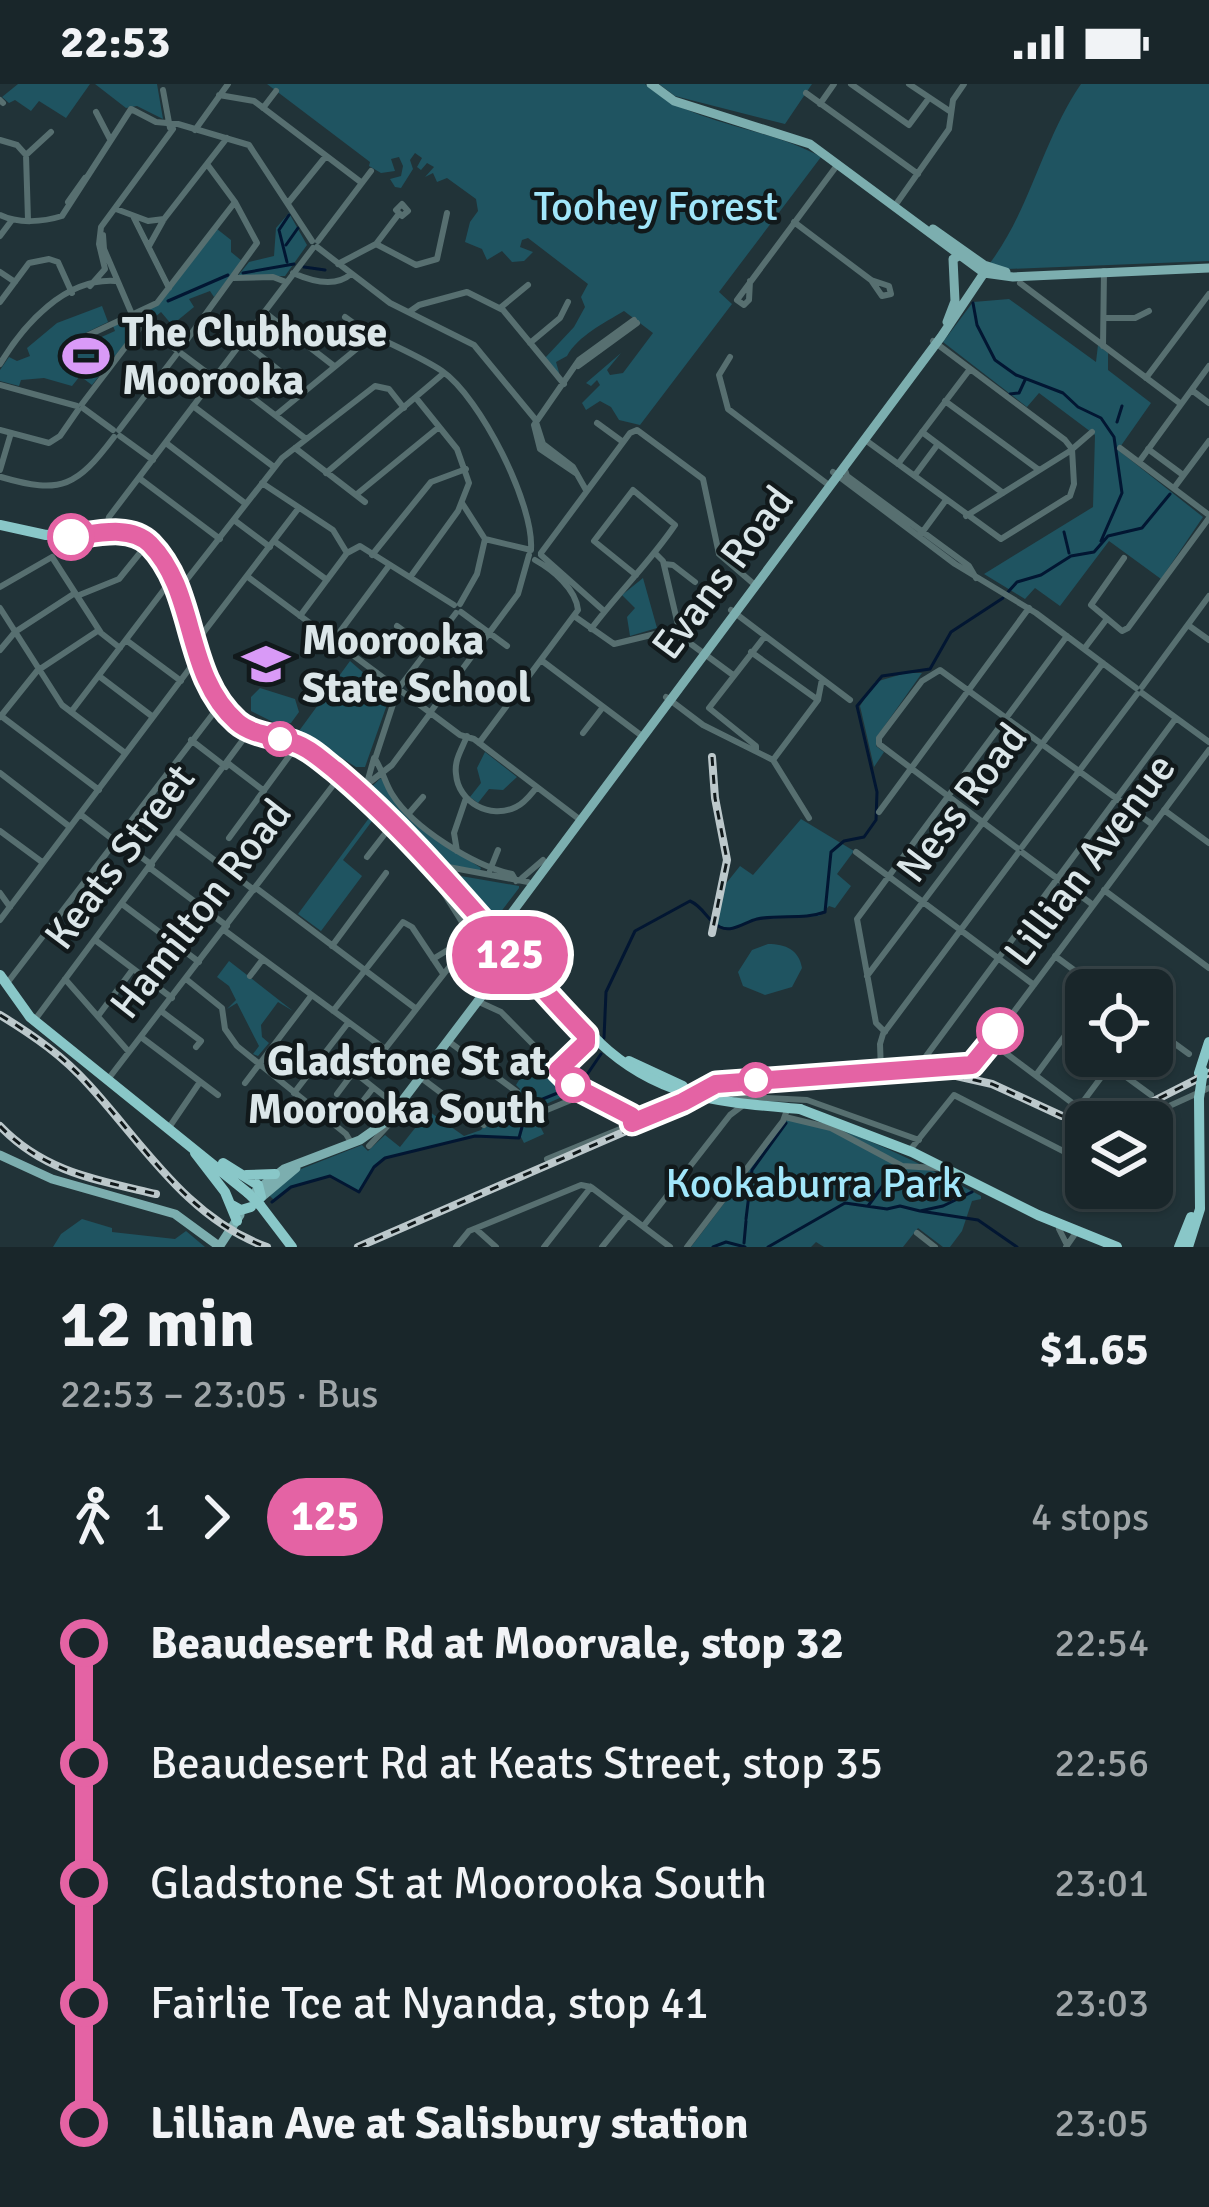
<!DOCTYPE html>
<html lang="en">
<head>
<meta charset="utf-8">
<style>
  body { margin:0; font-family:Signika,sans-serif; background:#222e32; color:#f1f3f6; height:100vh; display:flex; flex-direction:column; font-size:45px; white-space:nowrap }
  * { box-sizing:border-box; margin:0 }
  p { font-size:39px; color:#9fa5a8 }
  .icon { flex:none; width:66px; height:66px; fill:none; stroke:currentColor; stroke-width:2; stroke-linecap:round; stroke-linejoin:round }
  .map { position:relative; height:1163px; overflow:hidden }
  .drawer { display:flex; flex-direction:column; background:#19262a; flex:1 }
  .drawer>* { flex:none }
  .badge { padding:0 24px; border-radius:39px; font-size:42px; line-height:78px }
  .fabs { position:absolute; left:1065px; top:885px; display:grid; gap:24px }
  .fabs a { display:grid; place-items:center; width:108px; height:108px; border-radius:18px; background:#19262a; box-shadow:0 3px 9px #0004,0 0 0 3px #374347; font-size:60px }
  .map>.badge { position:absolute; translate:-50% -50%; box-shadow:0 0 0 6px #fff }
  .legs { display:flex; align-items:center; gap:18px; height:132px; padding:0 60px; font-size:39px }
  .legs p { margin-inline-start:auto }
  .overview { display:flex; align-items:center; justify-content:space-between; height:204px; padding:0 60px }
  h1 { font-size:66px; font-weight:800; line-height:90px }
  ul { padding:0 60px; list-style:none }
  li { display:flex; align-items:center; gap:42px; height:120px; font-size:45px }
  li i { display:grid; place-items:center; width:18px; height:100%; margin:0 15px; background:currentColor }
  li i::after { content:''; width:30px; height:30px; margin:-15px; border:9px solid; border-radius:50%; background:#19262a }
  li p { margin-inline-start:auto }
  li:first-child i { background:linear-gradient(#0000 50%,currentColor 0) }
  li:last-child i { background:linear-gradient(currentColor 50%,#0000 0) }
  .status { display:flex; justify-content:space-between; align-items:center; height:84px; padding:0 60px; background:#19262a; direction:ltr }
  .status svg { height:33px; fill:currentColor }
  .map>svg:first-child { display:block }
  .green { fill:#1f5461 }
  .lines { fill:none; stroke-linecap:round; stroke-linejoin:round }
  .stream { stroke:#021632; stroke-width:3 }
  .minor { stroke:#576f70; stroke-width:6 }
  .major { stroke:#7caeaf; stroke-width:9 }
  .highway { stroke:#89c7c8; stroke-width:10 }
  .rail-casing { stroke:#bcc8cb; stroke-width:8 }
  .rail { stroke:#11191b; stroke-width:3; stroke-dasharray:9; stroke-linecap:butt }
  .highway-bridge { stroke:#89c7c8; stroke-width:10 }
  .line-1-casing { stroke:#fff; stroke-width:27 }
  .line-1 { stroke:#e463a4; stroke-width:18 }
  .stop-1-dot { fill:#fff; stroke:#e463a4; stroke-width:6 }
  .labels { text-anchor:middle; dominant-baseline:central; stroke-width:9; stroke-linejoin:round; paint-order:stroke }
  .park-label { font-size:42px; fill:#a1e6fa; stroke:#11191b }
  .poi-label { font-size:42px; font-weight:bold; fill:#dbe6e9; stroke:#11191b; text-anchor:start }
  .street-label { font-size:42px; fill:#dbe6e9; stroke:#11191b }
  .stop-label { font-size:42px; font-weight:bold; fill:#dbe6e9; stroke:#11191b; text-anchor:end }
</style>
</head>
<body>
<div class="status"><b>22:53</b><svg viewBox="0 0 49 12"><path d="M0 12V9h3v3zM5 12V6h3v6zM10 12V3h3v9zM15 12V0h3v12zM26 1h20v11H26zM47 4h2v5h-2z"/></svg></div>
<div class="map">
<svg width="1209" height="1163" viewBox="0 0 1209 1163">
  <rect width="100%" height="100%" fill="#213338"/>
  <path class="green" d="M18,0H90L66,34L39,17L31,27L15,16L9,19L2,13Z
    M95,0H157L163,35L137,22L126,24Z
    M267,0H645C693,42 766,42 821,73L719,208L732,220L640,341L619,336L611,323L600,317L586,326L582,319L600,301L597,296L591,302L586,299L621,269L607,286L610,291L623,289L653,249L624,227C604,239 578,252 567,272L556,278L560,292L545,274L574,243L585,223L581,213L588,200L528,154L522,156L520,163L533,168L524,177L512,178L502,167L487,176L482,165L465,158L470,138L478,127L476,115L447,94L437,98L433,89L425,93L434,83L427,79L421,86L417,83L422,74L415,69L410,76L413,85L401,104L395,103L390,95L401,92L403,82L399,73L391,75L395,87L381,89L369,82L370,78Z
    M659,0H812L785,40L675,12Z
    M1081,0H1209V177L1008,185L990,179C1030,126 1043,55 1081,0Z
    M289,129L307,161L285,192L237,193L249,178L274,172L276,144Z
    M217,145L231,156V168L242,177L214,213L210,207L189,215L194,223L172,241L161,228L147,240L142,230L159,219Z
    M1009,215L1096,278L1098,261L1108,269V286L1151,319L1118,366L1203,433L1161,495L1109,457L1060,522L1035,504L1025,515L984,490L1093,423L1095,351L1039,309L1027,323L943,258L973,218Z
    M102,222L108,238L75,254L79,263L115,247L113,242L129,235L138,243L92,301L80,292L72,302L44,294L21,296L19,302L0,297V286L9,273L17,277L30,272L27,264L57,239Z
    M643,494L657,544L630,552L627,533L635,524L622,511Z
    M350,577L390,612L365,683H356L299,647Z
    M906,589H922L876,654V662L884,668L874,683L860,622L875,598Z
    M260,604L295,615L299,628L291,639L277,640L251,627V613Z
    M485,668L517,693L503,706L489,705L478,719L470,713L481,699L477,684Z
    M381,694C404,733 444,760 481,784L479,788L444,781L370,704Z
    M372,730L375,733L343,776L362,792L321,847L298,830Z
    M801,735L854,767L837,790L851,802L835,824L829,822L819,832L760,835L731,845L717,841L724,802L740,782L753,791Z
    M455,791L519,802V804L500,829L489,827Z
    M768,860C786,860 799,866 802,884L792,903L765,911L743,902L738,888L752,866Z
    M229,877L293,927L278,918L261,941L262,953L269,959L258,972L253,970L259,962L237,919L227,925L236,916L229,902L217,893Z
    M537,967L576,1007L532,1026L544,1050L524,1059L521,1053L475,1052L386,1074L374,1083L359,1108L330,1092L291,1103L274,1116L268,1110L301,1085L362,1061L368,1067L385,1051L400,1063L427,1029L410,1014L464,1052L481,1046L511,1007L514,1009L504,1023L521,1026L526,1018L516,1011L520,1005L516,1001Z
    M790,1032C857,1046 921,1080 981,1112V1115L972,1117L962,1147L950,1163H943L918,1144L903,1163H824L816,1158L811,1163H691Z
    M82,1135L112,1144V1148L175,1155L186,1147L205,1163H53L61,1150Z"/>
  <g class="lines">
    <path class="stream" d="M286,161L298,144
      M287,178L279,146L289,131
      M304,183L325,186
      M243,189L294,180
      M168,217L228,191
      M973,219L977,241L995,276L1016,291L1063,309L1078,323L1101,334L1114,353L1122,409L1101,457
      M1010,310L1019,309L1025,296
      M1117,338L1122,322
      M1064,448L1069,469
      M1008,508L1017,498L1041,491L1071,472L1094,468L1108,452L1142,444L1170,410
      M604,954L606,908L635,847L690,817C704,823 707,837 720,843C732,849 745,838 757,835C780,830 804,836 825,828L831,768L844,757L864,753L876,736L877,708L857,622L882,592L930,585L951,548L1003,514
      M582,998L601,970
      M272,1118L291,1103L330,1092L359,1108L374,1083L385,1074L475,1052L519,1054L528,1021L570,1004
      M868,1122L895,1085
      M920,1127L978,1136L1017,1163
      M746,1135L752,1086L786,1039
      M744,1159L746,1137
      M713,1163L726,1158L745,1163
      M768,1163L845,1119L887,1125L900,1122L920,1127L943,1122L972,1108"/>
    <path class="minor" d="M851,0L909,41L929,14
      M909,0L951,28
      M163,6L170,44
      M806,9L918,90
      M219,11L254,17L362,99
      M0,16L3,19
      M820,20L834,0
      M263,24L276,7
      M96,28L110,55
      M195,46L228,0
      M0,56L17,61L26,71L28,136
      M26,71L51,48
      M68,118L85,94
      M288,119L326,72
      M402,120L408,127L402,132L396,126Z
      M894,123L949,45L953,16L964,0
      M116,125L148,137L164,135
      M0,131C18,140 43,138 62,132L131,25L156,38L178,40L249,61L312,157
      M134,134L169,204
      M794,138L871,196L889,202L891,210L882,212L871,196
      M103,151L104,165L131,228L175,265
      M0,152L12,136
      M318,157L371,87
      M376,160L416,181L437,175L447,129
      M149,162L164,135L227,54
      M317,163L390,219L474,261L535,335L543,360L573,383L586,406
      M338,180L376,160L398,131
      M0,188L15,198
      M293,189C311,197 335,204 351,190
      M233,194L273,193L286,198
      M1020,199L1181,320
      M90,202L105,185L99,160L101,143L173,45
      M737,216L838,80
      M737,216L744,221L749,216L750,197
      M0,218L29,179L49,175L58,178L72,209
      M500,224L528,201
      M264,228L334,282
      M409,228L419,221L467,208L503,226L564,300
      M345,233C375,256 410,266 442,287C480,313 534,420 531,465
      M1104,234H1135L1149,227
      M78,256L157,219L235,118
      M242,257L304,306
      M933,257L1065,356L1072,365
      M530,259L560,234L568,218
      M1103,262L1104,187
      M181,264L257,159L235,118L207,80
      M182,270L214,294
      M730,273L719,291L728,325L830,402
      M0,280C24,240 65,194 115,197
      M578,282L637,239
      M219,288L306,355
      M1146,294L1209,210
      M0,301L77,322
      M1193,307L1209,319
      M945,317L1039,386
      M82,320L143,240
      M193,322L274,383
      M83,324L113,346
      M276,331L371,253
      M597,339L623,358
      M0,346L49,359L60,352L78,326
      M119,346L176,271
      M922,348L1003,409
      M120,352L153,376
      M864,355L1001,455L1070,412L1074,400L1072,365
      M166,359L246,420
      M295,364L365,418
      M1120,364L1209,431
      M1148,365L1183,391
      M1139,378L1209,282
      M898,380L970,285
      M844,383L847,392L969,482L976,494
      M0,386L11,349
      M833,388L955,480L1036,529L1136,604
      M326,389L444,289
      M577,390L540,365L534,341L579,276L634,236
      M915,391L938,360
      M1,393C62,411 77,402 114,353
      M139,394L220,455
      M262,399L333,446L347,469
      M1174,404L1209,357
      M357,410L439,343
      M462,419L485,455L531,466
      M966,432L1070,367L1092,348
      M234,436L270,463
      M106,445L109,433L313,164
      M921,450L946,416
      M274,457L327,496
      M347,469L360,462L454,521
      M541,469L630,349L637,346L703,395L719,470L755,501
      M655,469L663,477L678,541L676,548
      M372,471L431,398L466,385
      M541,471L604,527
      M1124,474L1091,521L1122,547L1128,544L1209,434
      M664,480L673,481L695,498
      M411,492L458,427L469,399L457,365L416,314
      M248,493L428,627
      M0,503L52,473L101,549L120,564
      M181,503L282,374L375,302L389,305L404,324
      M77,512L119,495L148,459
      M460,520L477,490L485,455
      M0,524L62,621L125,669
      M731,526L850,616
      M461,528L507,562
      M456,529L398,605L375,675C383,687 385,699 392,710C413,744 474,782 512,790L516,797
      M300,532L347,469
      M574,532L614,560L672,546L733,591
      M1188,541L1209,556
      M397,542L427,564
      M591,545C618,509 650,478 675,441L633,406L594,457L636,491
      M200,553L298,425
      M126,556L181,597
      M333,557L388,483
      M1084,565L1106,536
      M0,566L15,548L75,509
      M751,568L818,616
      M541,576L642,652
      M99,592L153,633
      M1142,603L1209,512
      M1142,609L1209,658
      M666,613L703,641L773,676L809,734
      M432,626L518,510L529,471
      M71,628L166,503L176,496
      M432,630L460,651L474,655L579,735
      M1,632L99,706
      M0,633L37,587L99,546
      M583,649L603,623
      M467,652C462,665 454,676 456,690C458,718 490,736 516,723C525,719 531,710 537,703
      M191,656L226,683
      M479,659L578,526C576,505 553,486 535,476
      M756,667V662L709,624L765,552
      M773,676L818,616L822,595
      M229,680L264,707
      M0,689L70,743
      M367,699L374,674
      M357,708L392,681L429,631
      M1164,726L1209,759
      M410,728L423,713
      M879,728L1029,524
      M80,730L115,757
      M0,747L42,778
      M177,748L254,806
      M229,754L298,660
      M117,755L152,781
      M1022,763L1137,610
      M1017,764L879,660V654L922,597L940,586L1153,741
      M457,767L454,749L466,714
      M856,768L1034,901
      M1023,769L1093,821
      M367,773L391,742
      M443,782L528,798
      M150,784L227,842
      M490,786L498,766
      M438,789L437,798L478,864L485,868
      M522,794L543,776
      M256,804L415,924
      M1104,806L1209,884
      M0,809L10,823
      M450,819L455,814H463
      M122,820L199,878
      M0,836L190,584L204,578
      M224,846L385,965L472,854
      M95,856L172,914
      M332,862L386,789
      M1055,872L1101,906
      M433,875L456,861L464,862
      M250,892L263,875
      M867,892L1103,579
      M65,895L129,968
      M186,895L222,924L225,945L237,962L346,1050L352,1060
      M8,898L222,618
      M477,917L501,928L575,1003L631,1032L658,1026L709,997L723,995
      M161,927L201,957L196,963
      M333,927L403,838L412,843L442,888
      M98,932L133,885
      M34,937L254,641
      M1152,943L1189,970
      M885,948L876,939L857,835L1067,552
      M141,953L218,1011
      M448,957L517,1008
      M991,958L1075,1021L1082,1019L1117,972
      M1110,981L1151,1011
      M918,983L1176,634
      M558,986L585,959L586,951
      M881,987L880,960L883,950L1018,769
      M354,988L398,1023
      M1036,991L1086,923
      M420,993L484,1041
      M109,994L344,687
      M245,999L311,912
      M704,1008L710,1001L743,997L975,980L1209,666
      M294,1009L348,939
      M337,1010L358,982
      M681,1019L719,1006L744,1013L807,1016L919,1056
      M356,1026L373,1004
      M537,1030L576,1014L581,1006
      M785,1033L831,1044L902,1082L936,1084
      M1134,1038L1209,1004
      M170,1042L200,998
      M369,1062L407,1021L404,1015
      M910,1066L954,1011L1063,1067H1075L1086,1053
      M547,1075L642,1036
      M591,1103L670,1163
      M645,1140L730,1031L742,1022
      M1059,1145L1066,1159
      M477,1146L496,1163
      M917,1149L935,1163
      M456,1163L469,1147L581,1101L591,1103
      M544,1163L591,1103
      M602,1163L628,1131
      M687,1163L783,1037L787,1026
      M1066,1163L1077,1147"/>
    <path class="major" d="M651,0L674,17L810,60L984,189L1013,193L1209,184
      M933,145L984,181L1006,188
      M947,238L955,217L953,175L965,169
      M484,901L489,852
      M0,1071L52,1095L175,1130L220,1163
      M256,1107L284,1085L360,1056L387,1037L484,909L499,846L941,253L984,189
      M258,1116L296,1084
      M219,1163L240,1131"/>
    <path class="highway" d="M0,441L46,451L128,444L150,454L186,513L208,587L237,631L254,641L310,660L351,693L486,830L525,881L599,958
      M485,837L486,859
      M0,891L30,933L248,1109
      M629,977L683,1002
      M1199,989L1209,958
      M800,1025L912,1068L1038,1131L1117,1163
      M195,1069L225,1108L237,1137
      M223,1079L258,1101L261,1113
      M246,1091L275,1090
      M232,1121L241,1126L251,1123
      M260,1121L292,1163
      M1179,1163L1191,1133
      M1188,1163L1200,1125L1199,1014"/>
    <defs>
      <path id="rail" d="M712,673L715,714L727,776L712,849
        M0,931C33,951 63,972 89,1001C143,1060 188,1135 267,1163
        M0,1042C44,1088 97,1096 156,1110
        M358,1163L686,1021L750,1002L943,989L992,1000L1062,1032L1097,1036L1132,1028L1209,989"/>
    </defs>
    <use href="#rail" class="rail-casing"/>
    <use href="#rail" class="rail"/>
    <path class="highway-bridge" d="M599,958C660,1016 722,1018 800,1025
      M1199,1014L1203,987
      M248,1109L260,1121"/>
  </g>
  <g class="lines">
    <defs>
      <path id="line-1" d="M71,453C95,450 130,440 150,460C198,509 183,590 237,638C253,652 279,652 297,660C311,665 323,677 335,686C428,764 501,864 586,951V959L558,986L575,1003L631,1032L632,1039L683,1018L716,1000L972,981L1000,947"/>
    </defs>
    <use href="#line-1" class="line-1-casing"/>
    <use href="#line-1" class="line-1"/>
  </g>
  <defs>
    <symbol id="stadium-bare" viewBox="-9 -9 18 18"><path d="M0-5a6.5 5 0 1 0 0 10a6.5 5 0 1 0 0-10ZM-3.5-1.8h7v3.6h-7Z" fill="#d99af7" stroke="#11191b" stroke-width="2.5" paint-order="stroke"/></symbol>
    <symbol id="school-bare" viewBox="-9 -9 18 18"><path d="M0-5L7-2L0 1L-7-2ZM-4 1L0 2.5L4 1V4Q0 6-4 4Z" fill="#d99af7" stroke="#11191b" stroke-width="2.5" paint-order="stroke"/></symbol>
  </defs>
  <g fill-rule="evenodd">
    <use href="#stadium-bare" x="53" y="239" width="66" height="66"/>
    <use href="#school-bare" x="233" y="547" width="66" height="66"/>
  </g>
  <g class="stop-1-dot">
    <circle cx="71" cy="453" r="21"/>
    <circle cx="280" cy="655" r="15"/>
    <circle cx="1000" cy="947" r="21"/>
    <circle cx="756" cy="996" r="15"/>
    <circle cx="573" cy="1001" r="15"/>
  </g>
  <g class="labels">
    <g class="park-label">
      <text x="656" y="122">Toohey Forest</text>
      <text x="814" y="1099">Kookaburra Park</text>
    </g>
    <g class="poi-label">
      <text x="122" y="248">The Clubhouse<tspan x="122" dy="48">Moorooka</tspan></text>
      <text x="302" y="556">Moorooka<tspan x="302" dy="48">State School</tspan></text>
    </g>
    <g class="street-label">
      <text transform="translate(723 489) rotate(-53)">Evans Road</text>
      <text transform="translate(962 719) rotate(-53)">Ness Road</text>
      <text transform="translate(120 773) rotate(-53)">Keats Street</text>
      <text transform="translate(1090 776) rotate(-53)">Lillian Avenue</text>
      <text transform="translate(201 825) rotate(-52)">Hamilton Road</text>
    </g>
    <g class="stop-label">
      <text x="546" y="977">Gladstone St at<tspan x="546" dy="48">Moorooka South</tspan></text>
    </g>
  </g>
</svg>
<div class="fabs">
<a><svg class="icon" aria-label="locate" viewBox="0 0 24 24"><circle cx="12" cy="12" r="6"/><path d="M12 2v4M12 18v4M2 12h4M18 12h4"/></svg></a>
<a><svg class="icon" aria-label="layers" viewBox="0 0 24 24"><path d="M12 4l9 5-9 5-9-5zM3 14l9 5 9-5"/></svg></a>
</div>
<b class="badge" style="left:510px;top:871px;background:#e463a4;color:#fff">125</b>
</div>
<section class="drawer">
<div class="overview"><div><h1>12 min</h1><p>22:53 – 23:05 · Bus</p></div><b>$1.65</b></div>
<div class="legs"><svg class="icon" aria-label="walk" viewBox="0 0 24 24"><circle cx="13" cy="4" r="2"/><path d="M13 8l-2 6 4 7M11 14l-3 7M7 12l3-4h3l4 4"/></svg>1<svg class="icon" aria-label="forward" viewBox="0 0 24 24"><path d="M9 5l7 7-7 7"/></svg><b class="badge" style="background:#e463a4;color:#fff">125</b><p>4 stops</p></div>
<ul>
<li><i style="color:#e463a4"></i><b>Beaudesert Rd at Moorvale, stop 32</b><p>22:54</p></li>
<li><i style="color:#e463a4"></i><span>Beaudesert Rd at Keats Street, stop 35</span><p>22:56</p></li>
<li><i style="color:#e463a4"></i><span>Gladstone St at Moorooka South</span><p>23:01</p></li>
<li><i style="color:#e463a4"></i><span>Fairlie Tce at Nyanda, stop 41</span><p>23:03</p></li>
<li><i style="color:#e463a4"></i><b>Lillian Ave at Salisbury station</b><p>23:05</p></li>
</ul>
</section>
</body>
</html>
